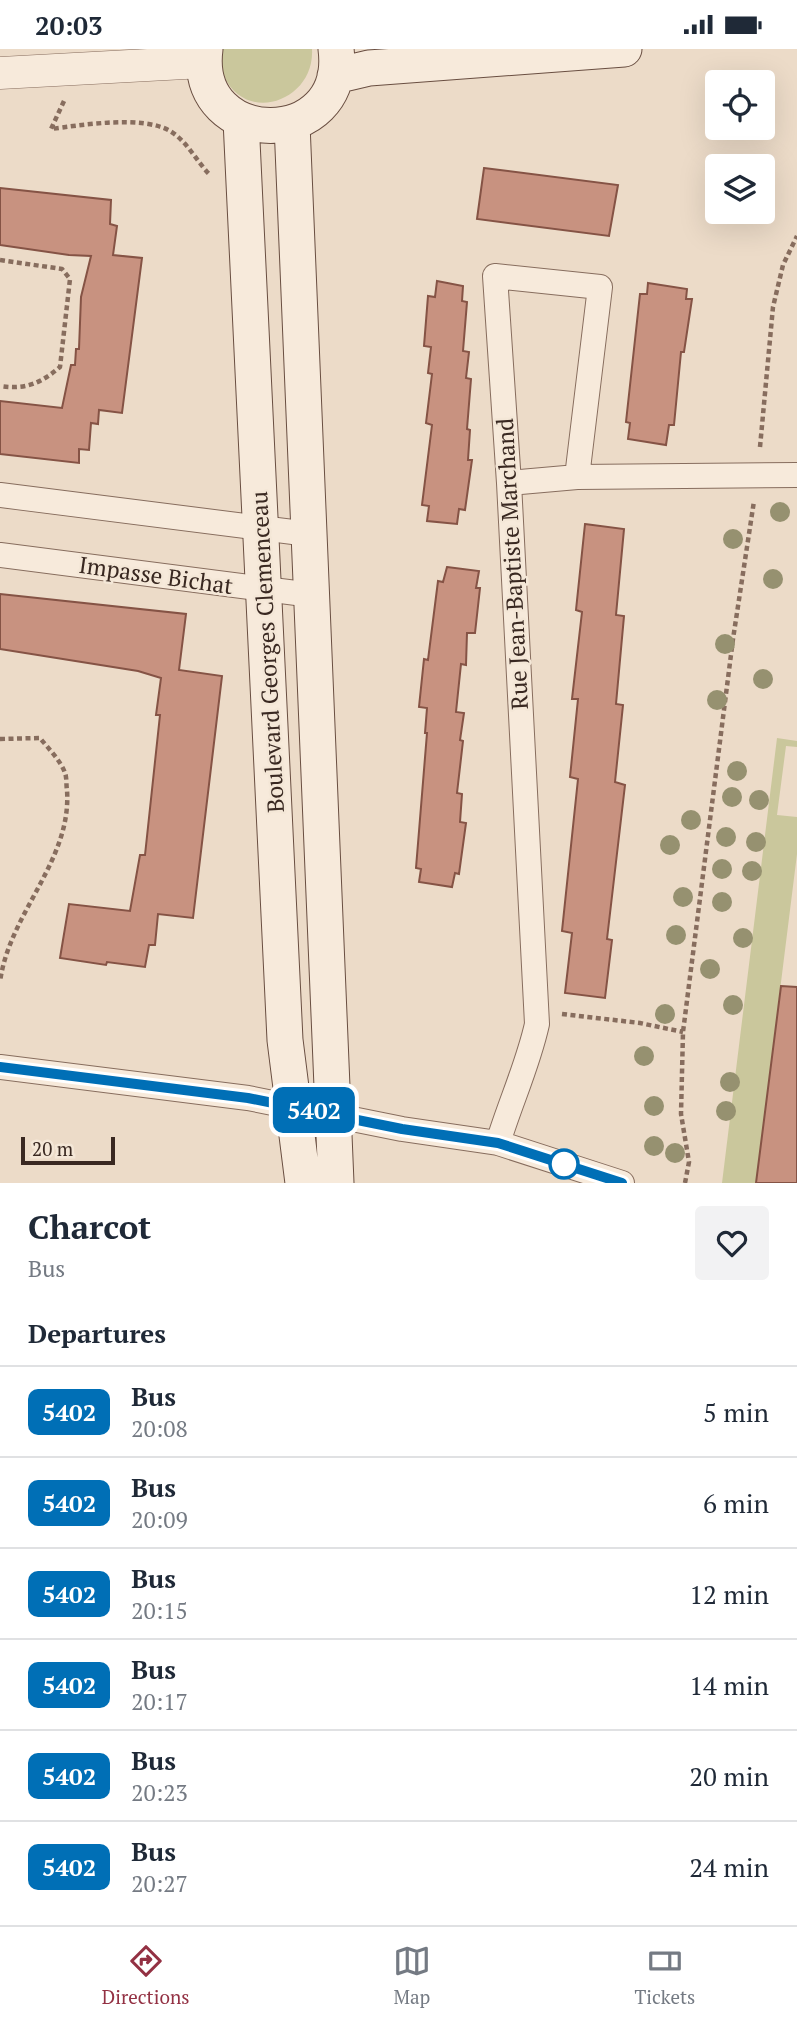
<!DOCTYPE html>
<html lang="en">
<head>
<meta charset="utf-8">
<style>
  body { margin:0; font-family:"PT Serif",serif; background:#f2f2f3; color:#1f2937; height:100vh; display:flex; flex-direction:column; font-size:26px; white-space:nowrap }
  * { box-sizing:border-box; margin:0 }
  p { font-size:23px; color:#747a83 }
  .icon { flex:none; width:38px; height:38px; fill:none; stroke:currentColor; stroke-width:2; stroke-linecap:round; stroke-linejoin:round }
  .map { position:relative; height:1134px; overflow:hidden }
  .side { display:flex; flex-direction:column; background:#fff; flex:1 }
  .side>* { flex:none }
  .badge { padding:0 14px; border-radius:10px; font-size:24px; line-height:46px }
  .controls { position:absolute; left:705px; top:21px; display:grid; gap:14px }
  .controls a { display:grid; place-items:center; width:70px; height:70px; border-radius:7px; background:#fff; box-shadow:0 7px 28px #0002; font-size:35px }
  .scale { position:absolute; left:21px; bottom:18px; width:94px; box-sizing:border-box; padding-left:7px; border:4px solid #392821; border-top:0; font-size:19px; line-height:24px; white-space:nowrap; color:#392821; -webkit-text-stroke:5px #f4e7d7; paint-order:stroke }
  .map>.badge { position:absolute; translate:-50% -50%; box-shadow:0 0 0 4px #fff }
  h2 { padding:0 28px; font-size:26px; line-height:63px }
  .round { display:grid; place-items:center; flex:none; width:74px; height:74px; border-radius:7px; background:#f2f2f3 }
  .summary { display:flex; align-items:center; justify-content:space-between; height:119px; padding:0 28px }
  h1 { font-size:33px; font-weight:600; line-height:52px }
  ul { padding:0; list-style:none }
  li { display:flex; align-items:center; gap:21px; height:91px; padding:0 28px; border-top:2px solid #e0e1e3 }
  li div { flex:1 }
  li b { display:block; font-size:26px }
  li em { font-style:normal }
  li .badge { min-width:77px; font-weight:700; text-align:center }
  .status { display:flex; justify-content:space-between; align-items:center; height:49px; padding:0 35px; background:#fff; direction:ltr }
  .status svg { height:19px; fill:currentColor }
  .tabs { display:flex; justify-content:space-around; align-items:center; height:98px; border-top:2px solid #e0e1e3; background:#fff; font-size:19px; color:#747a83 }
  .tabs a { display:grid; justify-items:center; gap:4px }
  .tabs .on { color:#933143 }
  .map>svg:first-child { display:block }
  .green { fill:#cac79c }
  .building { fill:#c89280; stroke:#855345; stroke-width:2 }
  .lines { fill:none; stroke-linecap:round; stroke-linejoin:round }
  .minor-casing { stroke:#876d5e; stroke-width:26 }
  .tertiary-casing { stroke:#876d5e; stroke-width:33 }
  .secondary-casing { stroke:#694e41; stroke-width:37 }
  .path { stroke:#876d5e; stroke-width:4.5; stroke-dasharray:5 3.5; stroke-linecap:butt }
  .minor { stroke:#f7eadb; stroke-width:24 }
  .tertiary { stroke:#f7eadb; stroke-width:32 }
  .secondary { stroke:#f7eadb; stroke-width:35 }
  .tree { fill:#969170 }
  .line-casing { stroke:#fff; stroke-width:16 }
  .line { stroke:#006fb6; stroke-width:10 }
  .stop-dot { fill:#fff; stroke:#006fb6; stroke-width:3.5 }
  .labels { text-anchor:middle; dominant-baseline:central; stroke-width:5; stroke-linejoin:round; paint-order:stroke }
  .street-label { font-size:23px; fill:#392821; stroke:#f4e7d7 }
</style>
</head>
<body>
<div class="status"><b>20:03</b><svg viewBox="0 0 49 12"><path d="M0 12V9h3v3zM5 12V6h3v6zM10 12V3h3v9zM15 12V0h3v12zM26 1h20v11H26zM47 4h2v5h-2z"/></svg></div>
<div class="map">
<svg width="797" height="1134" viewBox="0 0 797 1134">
  <rect width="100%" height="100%" fill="#ecdbc8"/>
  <path class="green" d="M220,0H312C315,52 246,76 224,27C220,19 221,8 220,0Z
    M777,689L797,692V698L786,697L777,766L797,768V805L756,1134H722Z"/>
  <path class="building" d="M484,119L618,136L609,187L477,170Z
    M0,139L111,151L110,175L117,177L113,206L142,209L122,364L99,361L98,375L91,374L89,401L79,400V414L0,405V352L62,359L71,316H75L76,300H79L81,248L91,207L69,206L0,196Z
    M437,232L463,237L462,252L467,253L463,302L469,303L466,329L471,330L467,380L470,381L468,411H472L465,461L459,460L457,475L427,472L429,457L422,456L432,376L426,374L432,325L428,324L431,298L424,297L428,247L435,248Z
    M648,234L687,240L686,250H692L684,303H681L674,376H669L666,396L628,390L630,374L626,373L640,245H647Z
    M585,475L624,480L616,566L624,567L616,655L623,656L615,733L625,736L607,890L612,891L605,949L565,944L572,884L562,882L578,730L570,728L578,650H572L582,563L576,561Z
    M447,518L479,522L476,539H480L475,584H467L466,616L461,615L456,663L464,664L460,691L463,692L457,744L462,745L460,773L466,774L459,825L455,824L452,838L419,833L421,820L416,819L427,684H425L427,659L419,658L424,610L428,611L438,532L443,533Z
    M0,545L186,565L179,621L222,627L193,869L158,865L155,896H149L145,918L107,913L106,916L60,909L69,855L130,862L140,806H145L160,666H156L161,629L138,622L0,600Z
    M781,937L797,938V1134H756Z"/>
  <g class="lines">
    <defs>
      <path id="minor" d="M509,434L577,428L797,426
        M0,446L309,485
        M0,506L312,546
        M0,1018L248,1049L402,1080L498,1094L622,1134
        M498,1094C510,1054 528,1016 537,975L509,434L495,227L600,238L577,428"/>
      <path id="tertiary" d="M0,24L203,13"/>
      <path id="secondary" d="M205,0C192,102 349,102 336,0
        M335,27L369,19L624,0
        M241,71L285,991L303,1134
        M292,75L336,1134"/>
    </defs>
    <use href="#minor" class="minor-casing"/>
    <use href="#tertiary" class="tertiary-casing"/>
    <use href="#secondary" class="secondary-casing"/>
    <path class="path" d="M64,52L51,80C81,76 143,66 170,82C187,92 197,113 210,126
      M0,211L62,220L70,230L60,318C41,334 26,341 0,337
      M760,398L773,258L783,216L797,187
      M0,690L40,689C48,699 61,712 65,724C67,729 66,736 67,741C72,812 9,864 0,933
      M562,965L640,974L683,983
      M685,1134L689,1113L681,1065L683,983L733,590L754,452"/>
    <use href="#minor" class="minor"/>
    <use href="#tertiary" class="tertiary"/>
    <use href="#secondary" class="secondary"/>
  </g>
  <g class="tree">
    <circle cx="780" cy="463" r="10"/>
    <circle cx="733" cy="490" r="10"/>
    <circle cx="773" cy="530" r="10"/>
    <circle cx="725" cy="595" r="10"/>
    <circle cx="763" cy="630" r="10"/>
    <circle cx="717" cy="651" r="10"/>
    <circle cx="737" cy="722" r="10"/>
    <circle cx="732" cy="748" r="10"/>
    <circle cx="759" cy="751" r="10"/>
    <circle cx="691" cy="771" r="10"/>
    <circle cx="726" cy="788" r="10"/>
    <circle cx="756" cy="793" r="10"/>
    <circle cx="670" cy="796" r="10"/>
    <circle cx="722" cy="820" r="10"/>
    <circle cx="752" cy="822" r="10"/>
    <circle cx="683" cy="848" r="10"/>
    <circle cx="722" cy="853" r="10"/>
    <circle cx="676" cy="886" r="10"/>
    <circle cx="743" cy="889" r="10"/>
    <circle cx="710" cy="920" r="10"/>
    <circle cx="733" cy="956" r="10"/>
    <circle cx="665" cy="965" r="10"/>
    <circle cx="644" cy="1007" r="10"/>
    <circle cx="730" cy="1033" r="10"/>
    <circle cx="654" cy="1057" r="10"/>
    <circle cx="726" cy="1062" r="10"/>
    <circle cx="654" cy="1097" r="10"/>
    <circle cx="675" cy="1104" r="10"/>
  </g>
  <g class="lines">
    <defs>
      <path id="line" d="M0,1018L248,1049L402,1080L498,1094L622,1134"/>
    </defs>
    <use href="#line" class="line-casing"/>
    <use href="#line" class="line"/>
  </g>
  <circle class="stop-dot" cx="564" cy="1115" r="14"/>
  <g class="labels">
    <g class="street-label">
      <text transform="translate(512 515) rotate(-93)">Rue Jean-Baptiste Marchand</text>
      <text transform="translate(156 526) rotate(8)">Impasse Bichat</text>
      <text transform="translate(267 603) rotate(-93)">Boulevard Georges Clemenceau</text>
    </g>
  </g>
</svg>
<div class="controls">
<a><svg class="icon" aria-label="locate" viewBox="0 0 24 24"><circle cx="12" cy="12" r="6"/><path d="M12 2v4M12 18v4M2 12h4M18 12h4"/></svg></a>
<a><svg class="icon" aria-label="layers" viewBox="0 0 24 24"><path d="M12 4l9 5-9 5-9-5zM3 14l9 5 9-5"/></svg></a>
</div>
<div class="scale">20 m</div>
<b class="badge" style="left:314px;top:1061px;background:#006fb6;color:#fff">5402</b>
</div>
<section class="side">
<div class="summary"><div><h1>Charcot</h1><p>Bus</p></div><a class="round"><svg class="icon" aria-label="heart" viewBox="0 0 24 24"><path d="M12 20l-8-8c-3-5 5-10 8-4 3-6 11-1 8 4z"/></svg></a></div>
<h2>Departures</h2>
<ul>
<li><span class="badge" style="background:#006fb6;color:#fff">5402</span><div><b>Bus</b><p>20:08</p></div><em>5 min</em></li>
<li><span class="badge" style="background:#006fb6;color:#fff">5402</span><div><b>Bus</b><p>20:09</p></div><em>6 min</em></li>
<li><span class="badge" style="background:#006fb6;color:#fff">5402</span><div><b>Bus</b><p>20:15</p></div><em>12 min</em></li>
<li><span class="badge" style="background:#006fb6;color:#fff">5402</span><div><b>Bus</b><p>20:17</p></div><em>14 min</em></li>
<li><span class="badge" style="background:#006fb6;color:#fff">5402</span><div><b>Bus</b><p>20:23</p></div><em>20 min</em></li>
<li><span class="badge" style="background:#006fb6;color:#fff">5402</span><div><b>Bus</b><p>20:27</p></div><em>24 min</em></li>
</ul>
</section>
<nav class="tabs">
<a class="on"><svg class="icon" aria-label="directions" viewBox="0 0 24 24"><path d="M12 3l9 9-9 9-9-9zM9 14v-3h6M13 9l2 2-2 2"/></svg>Directions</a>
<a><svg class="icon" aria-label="map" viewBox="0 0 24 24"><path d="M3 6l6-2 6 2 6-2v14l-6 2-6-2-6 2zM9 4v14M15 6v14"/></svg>Map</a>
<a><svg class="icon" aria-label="tickets" viewBox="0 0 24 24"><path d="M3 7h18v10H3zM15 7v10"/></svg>Tickets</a>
</nav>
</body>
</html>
